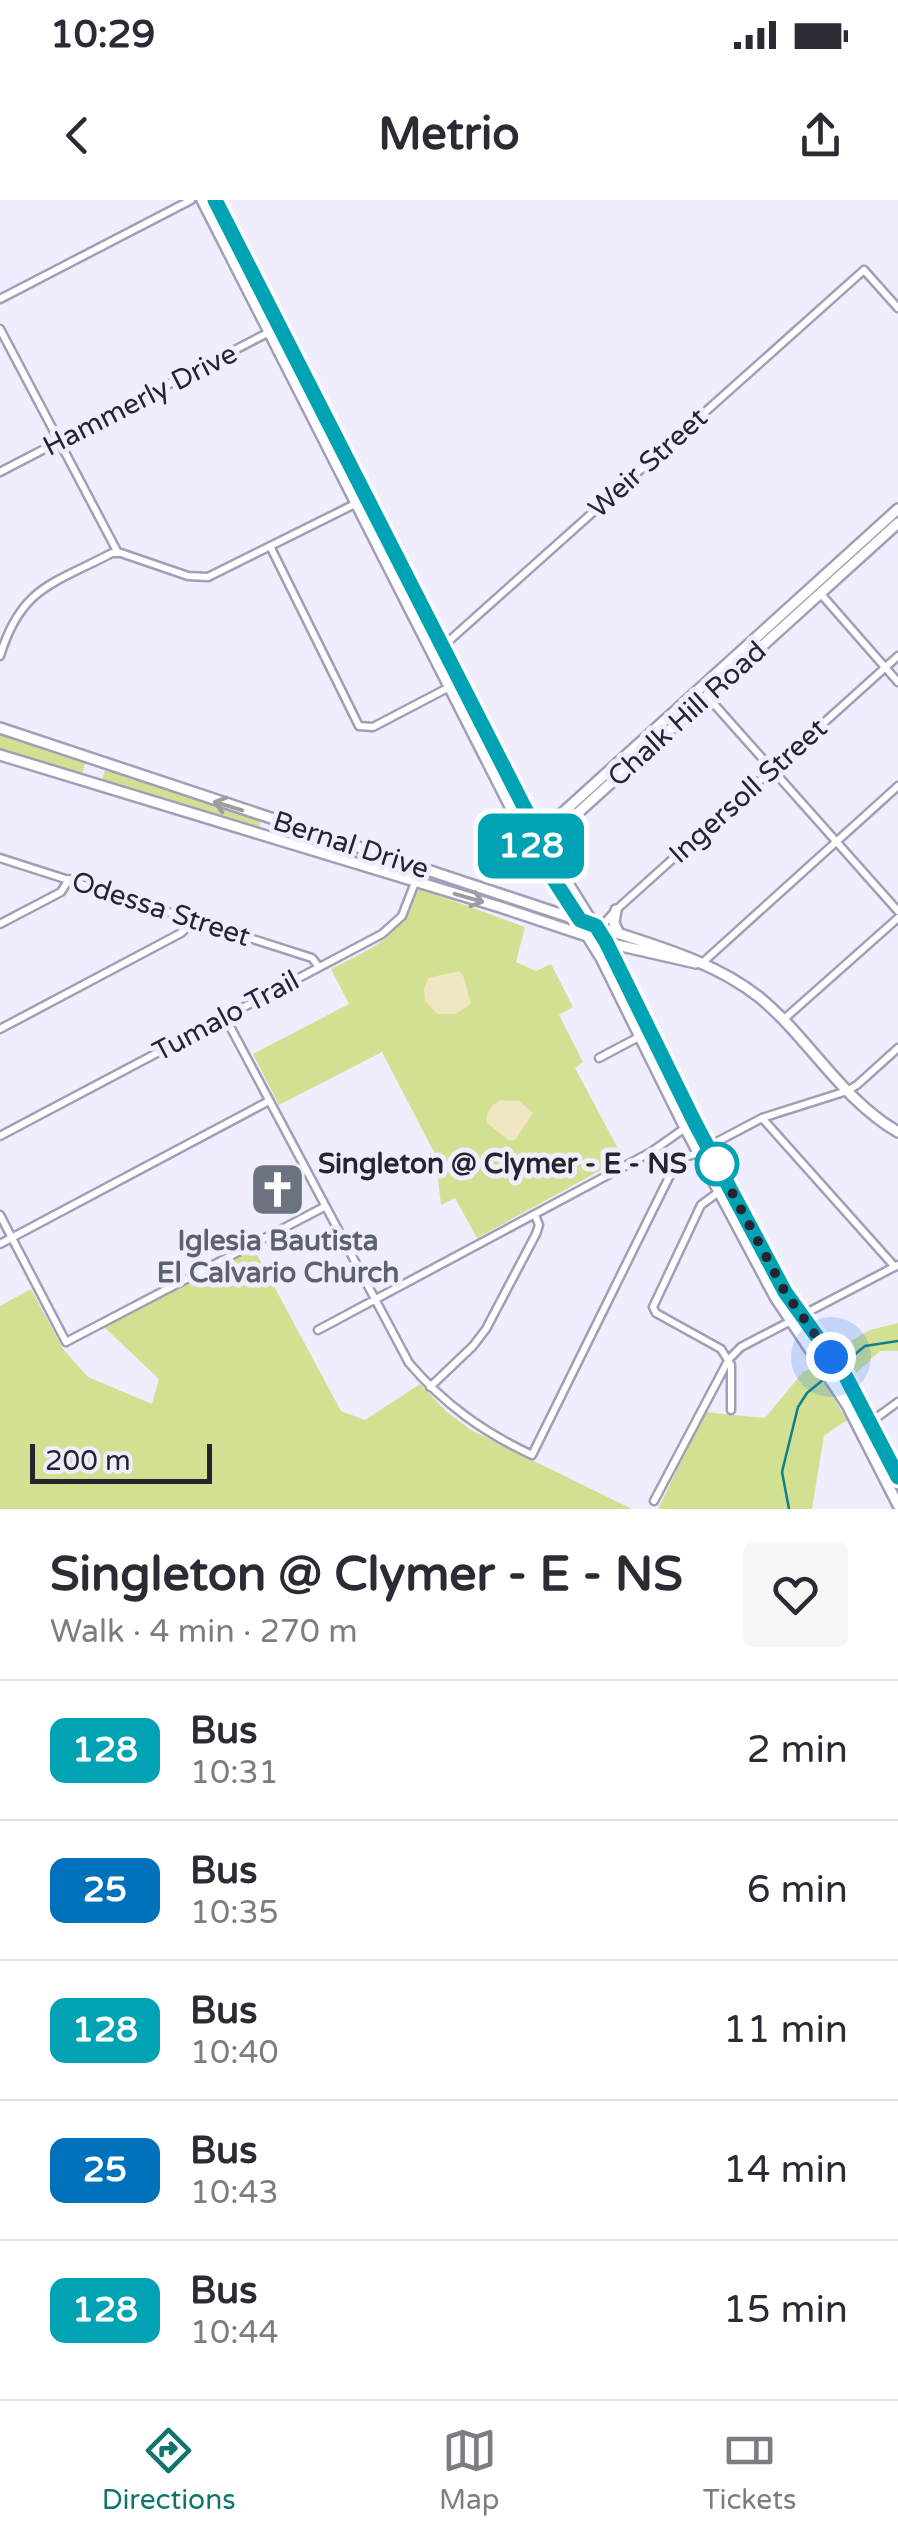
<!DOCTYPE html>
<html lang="en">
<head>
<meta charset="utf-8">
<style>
  body { margin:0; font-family:"Varela Round",sans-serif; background:#f7f7f7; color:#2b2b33; height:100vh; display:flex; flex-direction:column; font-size:38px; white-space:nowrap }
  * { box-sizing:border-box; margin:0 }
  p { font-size:32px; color:#7c7c81 }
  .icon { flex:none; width:55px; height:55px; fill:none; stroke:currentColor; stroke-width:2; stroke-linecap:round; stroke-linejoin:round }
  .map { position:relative; height:1309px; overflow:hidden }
  .side { display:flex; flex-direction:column; background:#fff; flex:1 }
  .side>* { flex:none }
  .badge { padding:0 20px; border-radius:15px; font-size:35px; line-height:65px }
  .scale { position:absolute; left:30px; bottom:25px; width:182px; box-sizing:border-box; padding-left:10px; border:5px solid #26242e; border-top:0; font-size:28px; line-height:35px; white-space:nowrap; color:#26242e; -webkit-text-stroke:8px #f0edfe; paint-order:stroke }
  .you { position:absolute; width:50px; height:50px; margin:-25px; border:8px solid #fff; border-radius:50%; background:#1a73e8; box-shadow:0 0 0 15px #1a73e833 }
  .map>.badge { position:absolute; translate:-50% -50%; box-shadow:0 0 0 5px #fff }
  .round { display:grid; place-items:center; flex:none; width:105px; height:105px; border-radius:10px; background:#f7f7f7 }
  .head { display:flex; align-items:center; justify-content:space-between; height:170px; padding:0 50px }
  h1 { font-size:48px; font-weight:700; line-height:75px }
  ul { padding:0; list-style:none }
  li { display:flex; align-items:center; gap:30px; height:140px; padding:0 50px; border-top:2px solid #e1e1e2 }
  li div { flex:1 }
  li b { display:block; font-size:38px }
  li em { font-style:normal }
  li .badge { min-width:110px; font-weight:700; text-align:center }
  .status { display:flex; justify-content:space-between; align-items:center; height:70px; padding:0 50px; background:#fff; direction:ltr }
  .status svg { height:28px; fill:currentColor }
  header { display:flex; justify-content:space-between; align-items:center; height:130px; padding:0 50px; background:#fff; font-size:45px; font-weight:700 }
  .menu { display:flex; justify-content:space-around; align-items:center; height:140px; border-top:2px solid #e1e1e2; background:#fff; font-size:28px; color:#7c7c81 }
  .menu a { display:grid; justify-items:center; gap:5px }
  .menu .on { color:#0f766e }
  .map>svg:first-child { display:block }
  .green { fill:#d2e191 }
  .sand { fill:#f0e6c1 }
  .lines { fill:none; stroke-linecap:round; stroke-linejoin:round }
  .stream { stroke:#0c808b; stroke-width:2.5 }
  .street-casing { stroke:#a39eb8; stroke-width:11 }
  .secondary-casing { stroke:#a39eb8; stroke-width:14 }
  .street { stroke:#fff; stroke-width:6 }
  .secondary { stroke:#fff; stroke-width:9 }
  .oneway { stroke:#9d9ca1 }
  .line-casing { stroke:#fff; stroke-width:22 }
  .line { stroke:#00a3b4; stroke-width:15 }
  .walk { stroke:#26242e; stroke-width:10; stroke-dasharray:0 18 }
  .stop-dot { fill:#fff; stroke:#00a3b4; stroke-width:5 }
  .labels { text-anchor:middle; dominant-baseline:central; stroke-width:10; stroke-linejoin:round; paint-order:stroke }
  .street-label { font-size:28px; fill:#26242e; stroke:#f0edfe }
  .stop-label { font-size:28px; font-weight:bold; fill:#26242e; stroke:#f0edfe; text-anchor:end }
  .worship-label { font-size:28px; font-weight:bold; fill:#5b616d; stroke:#f0edfe }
</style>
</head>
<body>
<div class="status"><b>10:29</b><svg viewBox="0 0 49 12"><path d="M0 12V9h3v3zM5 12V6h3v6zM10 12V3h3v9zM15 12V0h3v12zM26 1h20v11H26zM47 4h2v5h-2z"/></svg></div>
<header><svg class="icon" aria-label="back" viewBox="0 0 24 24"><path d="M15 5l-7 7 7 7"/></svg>Metrio<svg class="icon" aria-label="share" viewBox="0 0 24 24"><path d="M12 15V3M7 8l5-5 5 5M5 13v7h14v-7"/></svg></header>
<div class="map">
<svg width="898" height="1309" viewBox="0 0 898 1309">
  <rect width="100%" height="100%" fill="#f0edfe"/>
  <path class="green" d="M0,535L86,561L81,577L0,551Z
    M105,570L149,580L261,621L259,628L101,583Z
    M328,647L365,653L409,669L407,673L326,651Z
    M418,688L525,727L516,762L536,771L551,764L573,807L559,815L583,862L575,868L623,958L477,1038L455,998L441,1005L435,954L382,852L279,905L253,854L349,804L331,769C374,747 402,738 418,688Z
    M254,1049L341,1211L365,1220L420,1184L447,1212L471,1230L632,1309H0V1106L31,1089L63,1149L88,1177L152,1204L159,1179L104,1127Z
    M898,1123V1151H880L853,1176L835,1150L870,1130Z
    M814,1167L847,1220L824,1236L812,1309H658L705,1212L765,1218L803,1172Z"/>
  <path class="sand" d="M459,771L463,775L471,804L456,814H437L425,801L424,789L428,778Z
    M501,900L519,901L533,913L515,940L509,941L487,923C485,912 491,905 501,900Z"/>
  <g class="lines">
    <path class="stream" d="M842,1165L865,1146L898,1141
      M789,1309L782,1272L798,1207L807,1193L824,1179"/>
    <defs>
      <path id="street" d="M0,99L191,0
        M0,129L117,351
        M0,272L279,127
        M271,348L359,526L373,527L459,482
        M820,393L898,482
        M441,448L864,70L898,108
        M0,456C21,387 53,384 112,353H121L188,376L208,377L359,302
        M706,495L898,711
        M0,658L312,758L319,767
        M0,724L61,692L69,679
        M601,727L616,710L898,456
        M701,764L898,586
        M225,817L409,1163C444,1204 483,1232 532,1255L679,957
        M783,820L898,718
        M0,829L181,733L195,720
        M599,858L650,831
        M762,918L895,1067
        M0,936L382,734L402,716L421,667
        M651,952L685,928
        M728,985L701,1005L653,1107L656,1113L721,1149L731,1165V1210
        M0,1015L66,1142L324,1007
        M0,1044L269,901
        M318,1130L651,952L679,957L692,955L762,918L847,891L857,885L898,848
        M430,1187L473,1146L486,1129L536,1034L539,1025L535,1015
        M861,1229L898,1202
        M654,1301L729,1159L741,1147L898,1065"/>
      <path id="secondary" d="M202,0L525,636L601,758L685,928L775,1097L847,1205L898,1305
        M215,0L533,627L620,767L695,923L785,1092L846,1177L898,1277
        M0,528L581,721
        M0,555L500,707L590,737
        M537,636L898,309
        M537,642L549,639L898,323
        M319,652L329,644L350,648
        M616,710L614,723L619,734
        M596,726C652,745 712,760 759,797C809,838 841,899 898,932
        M604,742L696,763"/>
    </defs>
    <use href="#street" class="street-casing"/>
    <use href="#secondary" class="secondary-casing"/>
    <use href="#street" class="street"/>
    <use href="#secondary" class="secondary"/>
  </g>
  <defs><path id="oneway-shaft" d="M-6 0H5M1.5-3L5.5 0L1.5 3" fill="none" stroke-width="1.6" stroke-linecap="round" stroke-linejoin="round" transform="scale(2.5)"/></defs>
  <g class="oneway">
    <use href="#oneway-shaft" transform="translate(228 606) rotate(-163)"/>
    <use href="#oneway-shaft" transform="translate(469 698) rotate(16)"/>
  </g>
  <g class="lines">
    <defs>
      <path id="line" d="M215,0L542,642L530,643L580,720L596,726L606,742L695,923L785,1092L846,1177L898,1277"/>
    </defs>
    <use href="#line" class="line-casing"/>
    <use href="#line" class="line"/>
    <path class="walk" d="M717,964L712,955L785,1092L831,1157"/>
  </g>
  <defs>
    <symbol id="church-square" viewBox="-11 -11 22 22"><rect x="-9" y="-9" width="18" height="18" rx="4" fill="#6b7280" stroke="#f0edfe"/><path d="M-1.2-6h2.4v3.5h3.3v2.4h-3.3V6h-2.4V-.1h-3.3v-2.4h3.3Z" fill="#fff"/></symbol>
  </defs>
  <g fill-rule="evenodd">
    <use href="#church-square" x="246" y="958" width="63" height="63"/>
  </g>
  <circle class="stop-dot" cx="717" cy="964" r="20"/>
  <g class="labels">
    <g class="street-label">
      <text transform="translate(140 200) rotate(-27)">Hammerly Drive</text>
      <text transform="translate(648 263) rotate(-42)">Weir Street</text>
      <text transform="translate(687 514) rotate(-42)">Chalk Hill Road</text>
      <text transform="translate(748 591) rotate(-42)">Ingersoll Street</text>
      <text transform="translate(351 645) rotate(18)">Bernal Drive</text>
      <text transform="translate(161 709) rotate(18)">Odessa Street</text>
      <text transform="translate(226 816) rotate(-28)">Tumalo Trail</text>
    </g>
    <g class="stop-label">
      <text x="687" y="964">Singleton @ Clymer - E - NS</text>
    </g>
    <g class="worship-label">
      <text x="278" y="1041">Iglesia Bautista<tspan x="278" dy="32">El Calvario Church</tspan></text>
    </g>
  </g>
</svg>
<div class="scale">200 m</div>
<div class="you" style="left:831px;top:1157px"></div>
<b class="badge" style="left:531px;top:646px;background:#00a3b4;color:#fff">128</b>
</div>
<section class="side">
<div class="head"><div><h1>Singleton @ Clymer - E - NS</h1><p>Walk · 4 min · 270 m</p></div><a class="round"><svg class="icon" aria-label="heart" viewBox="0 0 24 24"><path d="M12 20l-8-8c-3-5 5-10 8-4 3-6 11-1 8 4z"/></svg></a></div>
<ul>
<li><span class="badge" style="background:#00a3b4;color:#fff">128</span><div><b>Bus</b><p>10:31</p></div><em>2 min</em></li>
<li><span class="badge" style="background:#0072bc;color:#fff">25</span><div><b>Bus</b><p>10:35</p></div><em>6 min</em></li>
<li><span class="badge" style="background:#00a3b4;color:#fff">128</span><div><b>Bus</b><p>10:40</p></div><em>11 min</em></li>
<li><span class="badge" style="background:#0072bc;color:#fff">25</span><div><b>Bus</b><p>10:43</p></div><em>14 min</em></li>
<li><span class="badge" style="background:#00a3b4;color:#fff">128</span><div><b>Bus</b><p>10:44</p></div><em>15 min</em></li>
</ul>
</section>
<nav class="menu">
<a class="on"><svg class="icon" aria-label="directions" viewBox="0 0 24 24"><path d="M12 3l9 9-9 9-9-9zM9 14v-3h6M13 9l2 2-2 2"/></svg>Directions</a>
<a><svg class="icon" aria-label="map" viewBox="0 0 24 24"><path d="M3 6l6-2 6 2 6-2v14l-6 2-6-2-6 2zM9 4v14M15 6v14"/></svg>Map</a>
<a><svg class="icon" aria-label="tickets" viewBox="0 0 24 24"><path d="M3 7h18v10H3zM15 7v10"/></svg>Tickets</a>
</nav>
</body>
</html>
